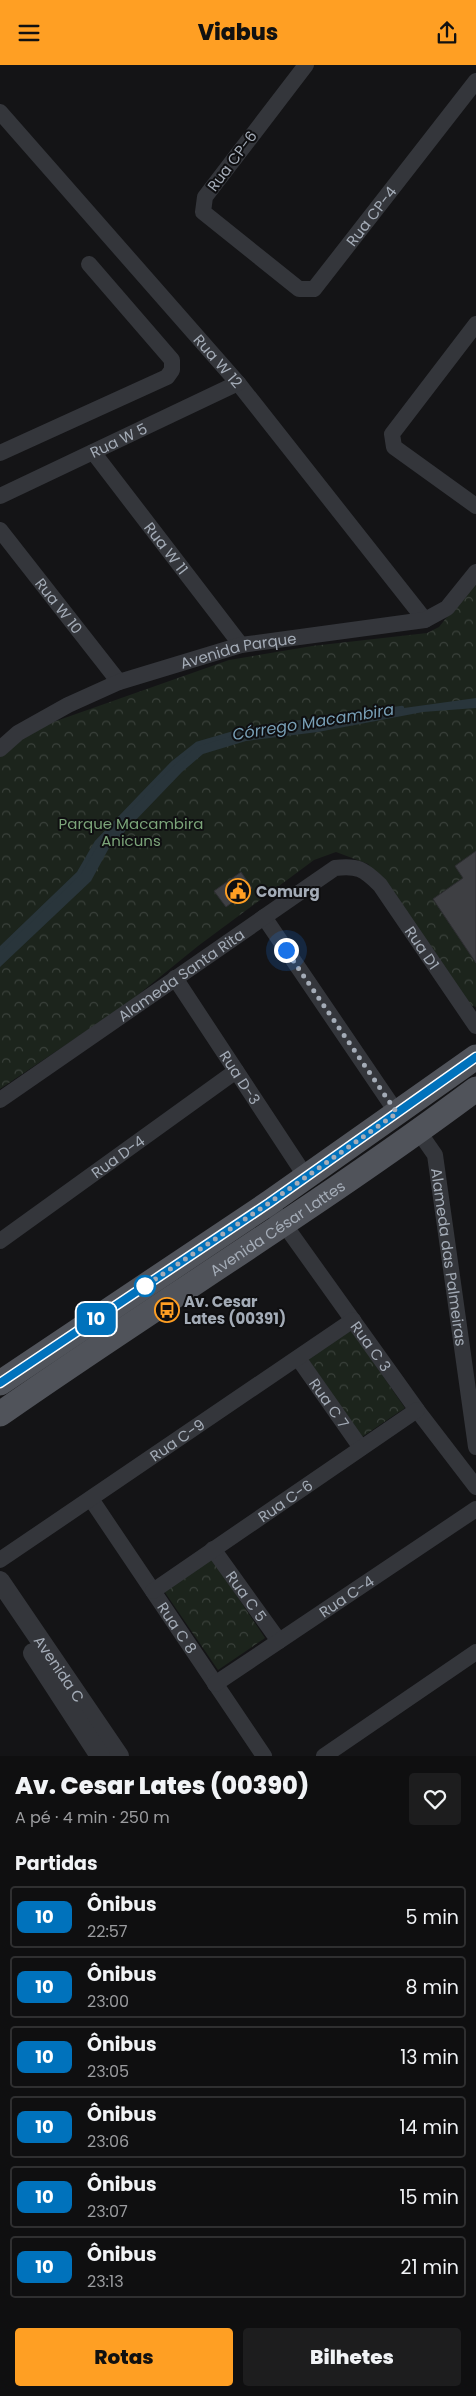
<!DOCTYPE html>
<html lang="pt">
<head>
<meta charset="utf-8">
<style>
  body { margin:0; font-family:Poppins,sans-serif; background:#1d1d1e; color:#f1f3f6; height:100vh; display:flex; flex-direction:column; font-size:19px; white-space:nowrap }
  * { box-sizing:border-box; margin:0 }
  p { font-size:16px; color:#9b9c9f }
  .icon { flex:none; width:28px; height:28px; fill:none; stroke:currentColor; stroke-width:2; stroke-linecap:round; stroke-linejoin:round }
  .map { position:relative; height:1691px; overflow:hidden }
  .side { display:flex; flex-direction:column; background:#0f0f10; flex:1 }
  .side>* { flex:none }
  .badge { padding:0 10px; border-radius:8px; font-size:18px; line-height:32px }
  .you { position:absolute; width:25px; height:25px; margin:-12px; border:4px solid #fff; border-radius:50%; background:#1a73e8; box-shadow:0 0 0 8px #1a73e833 }
  .map>.badge { position:absolute; translate:-50% -50%; box-shadow:0 0 0 2px #fff }
  h2 { padding:0 15px; font-size:19px; line-height:45px }
  .round { display:grid; place-items:center; flex:none; width:52px; height:52px; border-radius:5px; background:#1d1d1e }
  .headline { display:flex; align-items:center; justify-content:space-between; height:85px; padding:0 15px }
  h1 { font-size:24px; font-weight:800; line-height:38px }
  .cta { display:flex; gap:10px; margin-top:auto; padding:10px 15px }
  .cta a { flex:1; height:58px; border-radius:5px; background:#ff9f23; color:#111; font-size:20px; font-weight:800; line-height:58px; text-align:center }
  .cta a+a { background:#1d1d1e; color:#f1f3f6 }
  ul { padding:0; list-style:none }
  li { display:flex; align-items:center; gap:15px; height:62px; margin:0 10px 8px; padding:0 5px; border:2px solid #2f2f30; border-radius:5px }
  li div { flex:1 }
  li b { display:block; font-size:19px }
  li em { font-style:normal }
  li .badge { min-width:55px; font-weight:700; text-align:center }
  header { display:flex; justify-content:space-between; align-items:center; height:65px; padding:0 15px; background:#ff9f23; color:#111; font-size:22px; font-weight:800 }
  .map>svg:first-child { display:block }
  .forest { fill:url(#forest-crowns) }
  .water { fill:#29353b }
  .lines { fill:none; stroke-linecap:round; stroke-linejoin:round }
  .stream { stroke:#29353b; stroke-width:4.5 }
  .building { fill:#3e3f43; stroke:#2e2e32 }
  .minor { stroke:#34363b; stroke-width:16 }
  .tertiary { stroke:#34363b; stroke-width:20 }
  .primary { stroke:#50535a; stroke-width:25 }
  .line-casing { stroke:#fff; stroke-width:11 }
  .line { stroke:#0072bc; stroke-width:8 }
  .walk { stroke:#a4acb7; stroke-width:5; stroke-dasharray:0 9 }
  .stop-dot { fill:#fff; stroke:#0072bc; stroke-width:2.5 }
  .labels { text-anchor:middle; dominant-baseline:central; stroke-width:4; stroke-linejoin:round; paint-order:stroke }
  .street-label { font-size:15px; fill:#a4acb7; stroke:#0f0f11 }
  .park-label { font-size:15px; fill:#7ba479; stroke:#0f0f11 }
  .poi-label { font-size:15px; font-weight:bold; fill:#a4acb7; stroke:#0f0f11; text-anchor:start }
  .water-label { font-size:16px; font-style:italic; fill:#789fb6; stroke:#0f0f11 }
</style>
</head>
<body>
<header><svg class="icon" aria-label="menu" viewBox="0 0 24 24"><path d="M4 6h16M4 12h16M4 18h16"/></svg>Viabus<svg class="icon" aria-label="share" viewBox="0 0 24 24"><path d="M12 15V3M7 8l5-5 5 5M5 13v7h14v-7"/></svg></header>
<div class="map">
<svg width="476" height="1691" viewBox="0 0 476 1691">
  <defs>
    <pattern id="forest-crowns" width="20" height="18" patternUnits="userSpaceOnUse" patternTransform="scale(1.25)"><rect width="20" height="18" fill="#1c241c"/><path d="M2 6a3 3 0 1 1 6 0M12 15a3 3 0 1 1 6 0" fill="none" stroke="#3a413b"/></pattern>
  </defs>
  <rect width="100%" height="100%" fill="#141416"/>
  <path class="forest" d="M476,515V942L468,939L368,799L336,787L314,795L198,881L128,938L0,1024V690L39,662L229,595L312,581L427,568L439,562Z
    M351,1265L405,1343L362,1372L308,1294Z
    M212,1494L265,1573L218,1605L164,1526Z"/>
  <path class="water" d="M476,633V643L423,647L318,667L246,676L203,689L182,707L109,783L91,816L0,902V884L79,808L97,777L143,729L173,698L197,679L245,665Z"/>
  <g class="lines">
    <path class="stream" d="M0,884L79,808L97,777L143,729L173,698L197,679L245,665L402,643"/>
  </g>
  <path class="building" d="M476,786V898L433,834L463,813L455,801Z
    M241,807L252,823L226,842L214,826Z"/>
  <g class="lines">
    <g class="minor">
      <path id="s1" d="M306,0L205,132L203,147L299,224H314L476,16"/>
      <path id="s2" d="M0,47L238,318L425,555"/>
      <path d="M476,259L392,369L394,382L476,441"/>
      <path id="s3" d="M93,387L241,580"/>
      <path d="M0,388L167,312L172,305V295L89,199"/>
      <path id="s4" d="M0,431L238,318"/>
      <path id="s5" d="M0,465L119,617"/>
      <path id="s6" d="M0,684L18,668L68,640L119,617L241,580L425,555L447,543L476,507"/>
      <path d="M264,852L397,1048"/>
      <path id="s7" d="M175,913L306,1112"/>
      <path id="s8" d="M0,1035L335,803C357,800 364,804 380,820L476,961"/>
      <path id="s9" d="M419,1067L435,1090L476,1382"/>
      <path id="s10" d="M269,1138L417,1345L476,1422"/>
      <path id="s11" d="M0,1176L236,1006"/>
      <path id="s12" d="M298,1293L361,1383"/>
      <path id="s13" d="M91,1434L264,1691"/>
      <path id="s14" d="M213,1484L279,1576"/>
      <path id="s15" d="M0,1495L353,1255"/>
      <path id="s16" d="M153,1526L417,1345"/>
      <path id="s17" d="M215,1619L476,1444"/>
      <path d="M324,1691L476,1587"/>
    </g>
    <g class="tertiary">
      <path id="s18" d="M0,1516L119,1691"/>
      <path d="M33,1588L100,1691"/>
    </g>
    <g class="primary">
      <path d="M0,1318L269,1138L476,992"/>
      <path id="s19" d="M0,1349C157,1239 322,1139 476,1024"/>
    </g>
  </g>
  <g class="lines">
    <defs>
      <path id="line" d="M0,1318L269,1138L476,992"/>
    </defs>
    <use href="#line" class="line-casing"/>
    <use href="#line" class="line"/>
    <path class="walk" d="M145,1221L139,1225L269,1138L397,1048L286,885"/>
  </g>
  <defs>
    <symbol id="civic-ring" viewBox="-11 -11 22 22"><circle r="9.5" fill="#0f0f11" stroke="#ff9f23" stroke-width="1.5"/><path d="M-.6-6.5H3V-4.5H.6V-3L4-1V1h2V6H-6V1h2V-1L-.6-3ZM-1.2 2.5V6h2.4V2.5Z" fill="#ff9f23"/></symbol>
    <symbol id="bus-ring" viewBox="-11 -11 22 22"><circle r="9.5" fill="#0f0f11" stroke="#ff9f23" stroke-width="1.5"/><path d="M-5-6H5V4H4V6H2V4H-2V6H-4V4H-5ZM-3.5-4V0h7V-4ZM-3.5 1.2v1.5H-2V1.2ZM2 1.2v1.5H3.5V1.2Z" fill="#ff9f23"/></symbol>
  </defs>
  <g fill-rule="evenodd">
    <use href="#civic-ring" x="224" y="812" width="28" height="28"/>
    <use href="#bus-ring" x="153" y="1231" width="28" height="28"/>
  </g>
  <circle class="stop-dot" cx="145" cy="1221" r="10"/>
  <g class="labels">
    <g class="street-label">
      <text transform="translate(232 96) rotate(-53)">Rua CP-6</text>
      <text stroke="none"><textPath href="#s1" startOffset="412">Rua CP-4</textPath></text>
      <text stroke="none"><textPath href="#s2" startOffset="331">Rua W 12</textPath></text>
      <text stroke="none"><textPath href="#s4" startOffset="131">Rua W 5</textPath></text>
      <text stroke="none"><textPath href="#s3" startOffset="121">Rua W 11</textPath></text>
      <text stroke="none"><textPath href="#s5" startOffset="96">Rua W 10</textPath></text>
      <text stroke="none"><textPath href="#s6" startOffset="261">Avenida Parque</textPath></text>
      <text stroke="none"><textPath href="#s8" startOffset="534">Rua D1</textPath></text>
      <text stroke="none"><textPath href="#s8" startOffset="220">Alameda Santa Rita</textPath></text>
      <text stroke="none"><textPath href="#s7" startOffset="119">Rua D-3</textPath></text>
      <text stroke="none"><textPath href="#s11" startOffset="145">Rua D-4</textPath></text>
      <text stroke="none"><textPath href="#s19" startOffset="334">Avenida César Lattes</textPath></text>
      <text stroke="none"><textPath href="#s9" startOffset="131">Alameda das Palmeiras</textPath></text>
      <text stroke="none"><textPath href="#s10" startOffset="176">Rua C 3</textPath></text>
      <text stroke="none"><textPath href="#s12" startOffset="55">Rua C 7</textPath></text>
      <text stroke="none"><textPath href="#s15" startOffset="214">Rua C-9</textPath></text>
      <text stroke="none"><textPath href="#s16" startOffset="160">Rua C-6</textPath></text>
      <text stroke="none"><textPath href="#s14" startOffset="58">Rua C 5</textPath></text>
      <text stroke="none"><textPath href="#s17" startOffset="158">Rua C-4</textPath></text>
      <text stroke="none"><textPath href="#s13" startOffset="155">Rua C 8</textPath></text>
      <text stroke="none"><textPath href="#s18" startOffset="106">Avenida C</textPath></text>
    </g>
    <g class="park-label">
      <text x="131" y="758">Parque Macambira<tspan x="131" dy="17">Anicuns</tspan></text>
    </g>
    <g class="poi-label">
      <text x="256" y="826">Comurg</text>
      <text x="184" y="1236">Av. Cesar<tspan x="184" dy="17">Lates (00391)</tspan></text>
    </g>
    <g class="water-label">
      <text transform="translate(313 657) rotate(-9)">Córrego Macambira</text>
    </g>
  </g>
</svg>
<div class="you" style="left:286px;top:885px"></div>
<b class="badge" style="left:96px;top:1254px;background:#0072bc;color:#fff">10</b>
</div>
<section class="side">
<div class="headline"><div><h1>Av. Cesar Lates (00390)</h1><p>A pé · 4 min · 250 m</p></div><a class="round"><svg class="icon" aria-label="heart" viewBox="0 0 24 24"><path d="M12 20l-8-8c-3-5 5-10 8-4 3-6 11-1 8 4z"/></svg></a></div>
<h2>Partidas</h2>
<ul>
<li><span class="badge" style="background:#0072bc;color:#fff">10</span><div><b>Ônibus</b><p>22:57</p></div><em>5 min</em></li>
<li><span class="badge" style="background:#0072bc;color:#fff">10</span><div><b>Ônibus</b><p>23:00</p></div><em>8 min</em></li>
<li><span class="badge" style="background:#0072bc;color:#fff">10</span><div><b>Ônibus</b><p>23:05</p></div><em>13 min</em></li>
<li><span class="badge" style="background:#0072bc;color:#fff">10</span><div><b>Ônibus</b><p>23:06</p></div><em>14 min</em></li>
<li><span class="badge" style="background:#0072bc;color:#fff">10</span><div><b>Ônibus</b><p>23:07</p></div><em>15 min</em></li>
<li><span class="badge" style="background:#0072bc;color:#fff">10</span><div><b>Ônibus</b><p>23:13</p></div><em>21 min</em></li>
</ul>
<div class="cta"><a>Rotas</a><a>Bilhetes</a></div>
</section>
</body>
</html>
